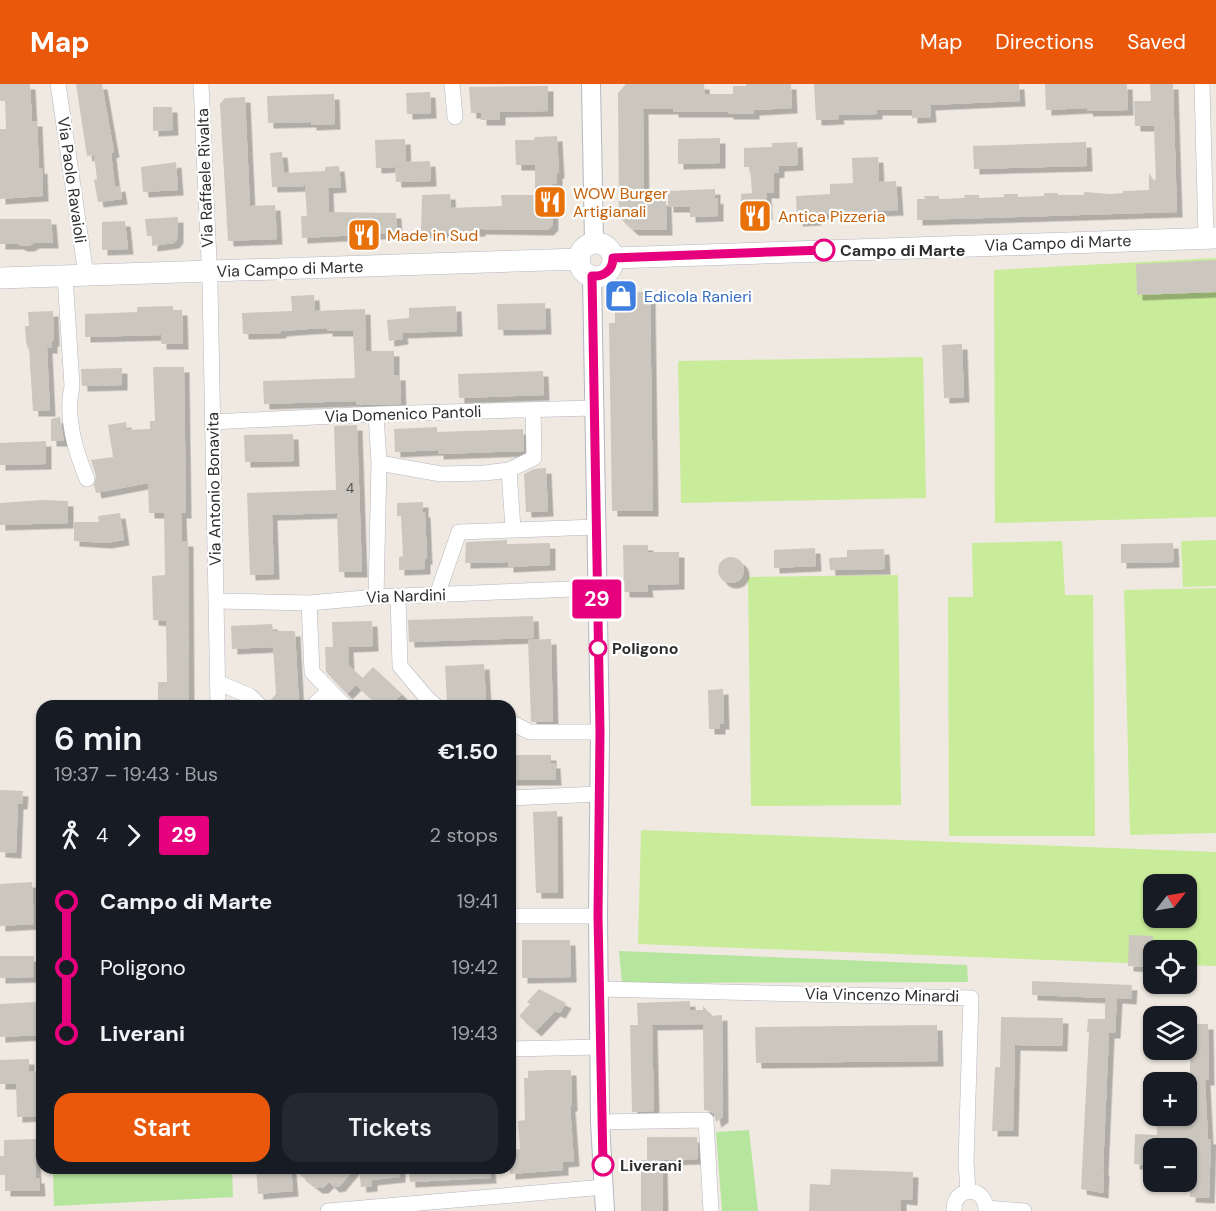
<!DOCTYPE html>
<html lang="en">
<head>
<meta charset="utf-8">
<style>
  body { margin:0; font-family:"DM Sans",sans-serif; background:#242831; color:#f1f3f6; height:100vh; display:flex; flex-direction:column; font-size:22px; white-space:nowrap }
  * { box-sizing:border-box; margin:0 }
  p { font-size:20px; color:#9ea1a6 }
  .icon { flex:none; width:33px; height:33px; fill:none; stroke:currentColor; stroke-width:2; stroke-linecap:round; stroke-linejoin:round }
  .map { position:relative; flex:1; overflow:hidden }
  .sheet { position:absolute; left:36px; top:616px; width:480px; height:474px; display:flex; flex-direction:column; background:#171b24; border-radius:18px; box-shadow:0 2px 4px #0004 }
  .sheet>* { flex:none }
  .badge { padding:0 12px; border-radius:4px; font-size:21px; line-height:39px }
  .needle { width:39px; rotate:59deg }
  .controls { position:absolute; left:1143px; top:790px; display:grid; gap:12px }
  .controls a { display:grid; place-items:center; width:54px; height:54px; border-radius:12px; background:#171b24; box-shadow:0 2px 4px #0004; font-size:30px }
  .map>.badge { position:absolute; translate:-50% -50%; box-shadow:0 0 0 3px #fff }
  .legs { display:flex; align-items:center; gap:9px; height:66px; padding:0 18px; font-size:20px }
  .legs p { margin-inline-start:auto }
  .overview { display:flex; align-items:center; justify-content:space-between; height:102px; padding:0 18px }
  h1 { font-size:33px; font-weight:600; line-height:45px }
  .cta { display:flex; gap:12px; margin-top:auto; padding:12px 18px }
  .cta a { flex:1; height:69px; border-radius:18px; background:#ea580c; color:#fff; font-size:24px; font-weight:600; line-height:69px; text-align:center }
  .cta a+a { background:#242831; color:#f1f3f6 }
  ul { padding:0 18px; list-style:none }
  li { display:flex; align-items:center; gap:21px; height:66px; font-size:22px }
  li i { display:grid; place-items:center; width:9px; height:100%; margin:0 8px; background:currentColor }
  li i::after { content:''; width:15px; height:15px; margin:-8px; border:4px solid; border-radius:50%; background:#171b24 }
  li p { margin-inline-start:auto }
  li:first-child i { background:linear-gradient(#0000 50%,currentColor 0) }
  li:last-child i { background:linear-gradient(currentColor 50%,#0000 0) }
  header { display:flex; align-items:center; gap:36px; box-sizing:border-box; height:84px; padding:0 30px; background:#ea580c; color:#fff }
  header strong { font-size:28px }
  nav { display:flex; gap:33px; margin-inline-start:auto; font-size:21px }
  .map>svg:first-child { display:block }
  .green { fill:#b6e59e }
  .pitch { fill:#c9ec9a; fill-rule:evenodd }
  .building { fill:#cbc7bf; filter:url(#shadow) }
  .lines { fill:none; stroke-linecap:round; stroke-linejoin:round }
  .minor-casing { stroke:#b4b7c1; stroke-width:16 }
  .tertiary-casing { stroke:#b4b7c1; stroke-width:20 }
  .secondary-casing { stroke:#b4b7c1; stroke-width:22 }
  .minor { stroke:#fff; stroke-width:15 }
  .tertiary { stroke:#fff; stroke-width:18 }
  .secondary { stroke:#fff; stroke-width:21 }
  .line-1-casing { stroke:#fff; stroke-width:14 }
  .line-1 { stroke:#e6007e; stroke-width:9 }
  .stop-1-dot { fill:#fff; stroke:#e6007e; stroke-width:3 }
  .labels { text-anchor:middle; dominant-baseline:central; stroke-width:4.5; stroke-linejoin:round; paint-order:stroke }
  .number-label { font-size:14px; fill:#555452 }
  .street-label { font-size:16px; fill:#2e2e2e; stroke:#fff }
  .food-label { font-size:16px; fill:#c56008; stroke:#fff; text-anchor:start }
  .stop-label { font-size:16px; font-weight:bold; fill:#2e2e2e; stroke:#fff; text-anchor:start }
  .shop-label { font-size:16px; fill:#366cbe; stroke:#fff; text-anchor:start }
</style>
</head>
<body>
<header>
<strong>Map</strong>
<nav><a>Map</a><a>Directions</a><a>Saved</a></nav>
</header>
<div class="map">
<svg width="1216" height="1127" viewBox="0 0 1216 1127">
  <defs>
    <filter id="shadow"><feDropShadow dx="5.5" dy="5.5" stdDeviation="0" flood-color="#0004"/></filter>
  </defs>
  <rect width="100%" height="100%" fill="#efe9e1"/>
  <path class="green" d="M619,867L967,881L968,898L622,899Z
    M749,1046L758,1127H722L716,1048Z
    M53,1085H232L233,1113L54,1122Z"/>
  <path class="pitch" d="M1216,174V433L995,439L994,186Z
    M923,273L926,414L681,419L678,277Z
    M1216,456V502L1183,503L1181,457Z
    M1062,457L1065,511H1093L1095,752H949L948,513H973L972,459Z
    M898,491L901,721L751,722L748,493Z
    M1216,504V749L1130,751L1124,506Z
    M641,746L1216,768V882L1187,881L1186,867H1154L1153,880L638,860ZM1154,801H1186V834H1154Z"/>
  <path class="building" d="M0,0H30L32,37H37L39,85L42,84L43,112L0,115V45H6L5,17H0Z
    M76,0H102L114,68L111,69L115,103L120,102L122,115L98,118L94,96L97,95L94,71L87,72Z
    M626,0H704L705,10H733V2H746V0H791L792,24L754,26V30H728V28H673V25H643L644,116H666L667,146H633L619,133L618,9Z
    M814,0H1019L1020,17L930,21L931,33L912,34V26H877V30L838,31L839,35L816,36Z
    M1045,0H1127L1128,26L1088,27L1087,24L1046,26Z
    M1150,0H1173L1177,128L917,136V115H925L924,112H939V115L965,114L964,111H979V114L1004,113V110H1018V113L1044,112V109H1058V111H1084V108L1110,110L1123,109V107L1149,106V89L1156,100L1154,42H1135L1134,17H1151Z
    M548,2V27L500,28V36H481V29H471L469,3Z
    M430,8L431,29L407,30L406,9Z
    M334,10L335,40L311,41V38L268,39L267,12Z
    M245,13L250,122L275,121L277,155L228,157L220,20L225,14Z
    M153,23H172L173,46L153,47Z
    M557,52L559,89H557V100H552L553,141L548,146L480,145V147L421,149L422,111L450,110L451,124L502,122L501,111H535V81H516L515,56H534L535,53Z
    M720,54V79L678,80V55Z
    M405,55L406,78L430,77L431,97L396,98L395,83L376,84L375,56Z
    M797,58L798,81L779,82V88L774,89V109H766L767,130L742,131L741,110L752,109L750,83H744V64L772,63V59Z
    M1086,58L1087,82L974,85L973,62Z
    M282,68L284,89L325,87V83L339,82L341,103L328,104L329,128L396,129L397,149L302,154L301,132H307L305,102L272,103L270,69Z
    M878,73L879,98L896,97L898,126L815,130L816,136L797,137L796,112L830,110V100L853,99L852,74Z
    M176,78L178,106L143,108L141,83Z
    M715,105V115L718,114V132L690,133V123H668V107Z
    M178,133V154L174,159L152,162V152H147L145,135Z
    M0,135H51L53,159H34L29,162H22L18,160H0Z
    M125,137L128,165L102,166V138Z
    M1216,176V208L1137,211L1136,180Z
    M615,208H650L653,427H612L609,239H615Z
    M314,211L315,227L365,225L366,267H394V291H400L401,320L356,321V317L264,320L263,297L355,294L353,247H327V244L308,245L281,247V249L243,250L242,229L292,227L291,212Z
    M545,219L546,245L498,246L497,220Z
    M173,222V226H182L183,260H161V251L85,253V230L137,228V223Z
    M456,222L457,247L402,249L403,255L389,257L387,236L409,234V224Z
    M53,227L54,257H52V264H47L50,327H33L29,264L28,265L26,258L25,242H29L28,228Z
    M962,260L964,313L944,314L942,261Z
    M153,283H184L186,429H181L182,457H188L189,622H158V598H167L166,537L153,536L152,492L165,491L164,429H149L148,399L96,409L94,401L96,392L91,376L113,373L108,341L126,338L127,346L150,345V337H155Z
    M122,284V301L82,302L81,285Z
    M543,287L544,311L459,314L458,290Z
    M60,333L64,357H51V335Z
    M357,341L362,488H339L337,429L272,431L274,490L250,491L247,409L336,406L334,342Z
    M437,343V348L523,345L524,367L438,370V366L395,368L394,345Z
    M293,350L294,377L245,378L244,351Z
    M46,357V380L0,381V359Z
    M546,384L548,427L526,428L524,390L534,385Z
    M42,416L68,417V439L0,441V419Z
    M423,418V428H425L427,475H425V485L399,486V473L403,472L401,432H397V419Z
    M120,429L124,456L106,459L74,457V438H99L98,432Z
    M507,456V460L550,459V481L508,483V478L465,479L466,458Z
    M1173,459L1174,478L1121,479V460Z
    M623,461H648V468H679V500L647,501L648,508H624Z
    M815,464L816,482L774,484V466Z
    M884,465L885,485L830,486L829,474L847,473V466Z
    M718 486a13 13 0 1 1 26 0a13 13 0 1 1-26 0Z
    M533,532L534,554L409,558L408,536Z
    M372,537L373,562L348,563L349,582L363,594L347,610L326,588L325,563H333L332,538Z
    M272,540L273,547H295L299,622H269V618L276,610L273,563L232,565L231,542Z
    M551,555L553,638H532L531,637L528,556Z
    M484,580L486,616L447,618L445,582Z
    M373,583L402,610L390,622H379L356,601Z
    M723,605L724,640H720V645H709L708,606Z
    M510,671H551V679H555L556,696H511Z
    M0,706L23,707L22,720H18L16,769L0,768Z
    M557,727L558,809H536L533,728Z
    M32,798L34,840L0,842V800Z
    M1129,851L1153,852L1152,883L1128,882Z
    M522,856H570L571,893L522,894Z
    M0,872H34V893L0,894Z
    M1032,897L1132,901L1131,915L1117,914L1115,949H1109L1103,1086H1104L1103,1109L1081,1105L1089,948H1087L1088,935H1105V914L1032,911Z
    M539,905L566,919L560,929L555,927L536,947L519,932L530,920L527,918Z
    M690,917V926H703V922L712,932L722,931L723,1033L716,1038L714,1030L710,1027L704,1026L703,940L652,941L654,1027L632,1028L630,941H638L637,919Z
    M37,918L39,951L0,953V920Z
    M1001,933L1063,934L1062,962L1015,961L1013,1047H992L995,983H1000Z
    M1186,940H1208L1209,996H1205L1208,1055H1211L1209,1114L1190,1113L1191,1084H1186V1065H1154L1152,1081L1134,1080L1135,1050L1157,1051L1156,1032H1186V1015H1190V958H1186Z
    M937,941L938,977L756,979L755,943Z
    M29,975V988L39,987L40,1032L17,1033L16,1000H0V976Z
    M549,986H571L572,1022H570L574,1077L563,1078V1086L510,1090V1066L520,1065L518,1037L525,1036L524,994H528V987Z
    M647,1053H697L698,1075L662,1076L663,1127H641V1076H647Z
    M39,1055V1069H35L36,1094H39L40,1107H5V1091H0V1072H4V1056Z
    M256,1084H291L293,1107L258,1110Z
    M314,1084H355L340,1102L334,1103L329,1098L323,1104H317L299,1090L316,1087Z
    M359,1084H400V1093L372,1096V1102L361,1103Z
    M409,1084H490L491,1094L410,1098Z
    M831,1085L913,1088L912,1116L901,1115V1127H809L810,1100L830,1101Z"/>
  <g class="lines">
    <defs>
      <path id="minor" d="M58,0L86,191
        M201,0L210,199L218,622
        M452,0L455,33
        M1202,0L1206,155
        M65,192L72,302C65,333 75,366 87,395
        M376,330L379,379L376,513
        M212,338L376,330L594,324
        M379,379L441,390L485,389L509,386L534,374L533,326
        M509,386L513,445
        M437,511L459,448L596,443
        M398,513L400,582L426,613L436,622
        M216,517L309,519L376,513L597,504
        M309,519L312,588L345,622
        M217,598L250,612L260,622
        M313,622L329,607
        M510,638L530,648H600
        M510,714L598,710
        M510,832H598
        M599,905L971,914L966,1078L968,1107
        M510,965L600,963
        M600,1038L706,1036L711,1127
        M987,1124L1024,1127
        M328,1127L604,1103
        M954,1127C953,1101 987,1101 986,1127"/>
      <path id="tertiary" d="M591,0L594,159
        M592,192L600,648L598,832L600,1038L605,1127"/>
      <path id="secondary" d="M579 176a17 17 0 1 1 34 0a17 17 0 1 1-34 0Z
        M613,174L1216,154
        M0,194L580,175"/>
    </defs>
    <use href="#minor" class="minor-casing"/>
    <use href="#tertiary" class="tertiary-casing"/>
    <use href="#secondary" class="secondary-casing"/>
    <use href="#minor" class="minor"/>
    <use href="#tertiary" class="tertiary"/>
    <use href="#secondary" class="secondary"/>
  </g>
  <g class="lines">
    <defs>
      <path id="line-1" d="M603,1081L598,832L600,648L592,192C604,193 613,186 613,174L824,166"/>
    </defs>
    <use href="#line-1" class="line-1-casing"/>
    <use href="#line-1" class="line-1"/>
  </g>
  <defs>
    <symbol id="restaurant-square" viewBox="-11 -11 22 22"><rect x="-9" y="-9" width="18" height="18" rx="4" fill="#e8710a" stroke="#fff"/><path d="M-5-6h1v4h1v-4h1v4h1v-4h1v5L-1.5 .5V6h-2V.5L-5-1ZM5-6V6H3V1.5H1.5Q1.5-4 5-6Z" fill="#fff"/></symbol>
    <symbol id="shop-square" viewBox="-11 -11 22 22"><rect x="-9" y="-9" width="18" height="18" rx="4" fill="#3f7fe0" stroke="#fff"/><path d="M-5-2.5h2.3a2.7 3.5 0 0 1 5.4 0H5L5.5 6h-11ZM-1.5-2.5h3a1.5 2.3 0 0 0-3 0Z" fill="#fff"/></symbol>
  </defs>
  <g fill-rule="evenodd">
    <use href="#restaurant-square" x="531" y="99" width="38" height="38"/>
    <use href="#restaurant-square" x="736" y="113" width="38" height="38"/>
    <use href="#restaurant-square" x="345" y="132" width="38" height="38"/>
    <use href="#shop-square" x="602" y="193" width="38" height="38"/>
  </g>
  <g class="stop-1-dot">
    <circle cx="824" cy="166" r="10"/>
    <circle cx="598" cy="564" r="8"/>
    <circle cx="603" cy="1081" r="10"/>
  </g>
  <g class="labels">
    <g class="number-label">
      <text x="350" y="404">4</text>
    </g>
    <g class="street-label">
      <text transform="translate(205 94) rotate(-92)">Via Raffaele Rivalta</text>
      <text transform="translate(72 96) rotate(82)">Via Paolo Ravaioli</text>
      <text transform="translate(1058 159) rotate(-2)">Via Campo di Marte</text>
      <text transform="translate(290 185) rotate(-2)">Via Campo di Marte</text>
      <text transform="translate(403 330) rotate(-2)">Via Domenico Pantoli</text>
      <text transform="translate(214 405) rotate(-91)">Via Antonio Bonavita</text>
      <text transform="translate(406 512) rotate(-2)">Via Nardini</text>
      <text transform="translate(882 911) rotate(1)">Via Vincenzo Minardi</text>
    </g>
    <g class="food-label">
      <text x="573" y="109">WOW Burger<tspan x="573" dy="18">Artigianali</tspan></text>
      <text x="778" y="132">Antica Pizzeria</text>
      <text x="387" y="151">Made in Sud</text>
    </g>
    <g class="stop-label">
      <text x="840" y="166">Campo di Marte</text>
      <text x="612" y="564">Poligono</text>
      <text x="620" y="1081">Liverani</text>
    </g>
    <g class="shop-label">
      <text x="644" y="212">Edicola Ranieri</text>
    </g>
  </g>
</svg>
<div class="controls">
<a><svg class="needle" viewBox="-14 -14 28 28"><path d="M0-13l5 13h-10z" fill="#e53935"/><path d="M0 13l5-13h-10z" fill="#9ea1a6"/></svg></a>
<a><svg class="icon" aria-label="locate" viewBox="0 0 24 24"><circle cx="12" cy="12" r="6"/><path d="M12 2v4M12 18v4M2 12h4M18 12h4"/></svg></a>
<a><svg class="icon" aria-label="layers" viewBox="0 0 24 24"><path d="M12 4l9 5-9 5-9-5zM3 14l9 5 9-5"/></svg></a>
<a>+</a>
<a>−</a>
</div>
<b class="badge" style="left:597px;top:515px;background:#e6007e;color:#fff">29</b>
<section class="sheet">
<div class="overview"><div><h1>6 min</h1><p>19:37 – 19:43 · Bus</p></div><b>€1.50</b></div>
<div class="legs"><svg class="icon" aria-label="walk" viewBox="0 0 24 24"><circle cx="13" cy="4" r="2"/><path d="M13 8l-2 6 4 7M11 14l-3 7M7 12l3-4h3l4 4"/></svg>4<svg class="icon" aria-label="forward" viewBox="0 0 24 24"><path d="M9 5l7 7-7 7"/></svg><b class="badge" style="background:#e6007e;color:#fff">29</b><p>2 stops</p></div>
<ul>
<li><i style="color:#e6007e"></i><b>Campo di Marte</b><p>19:41</p></li>
<li><i style="color:#e6007e"></i><span>Poligono</span><p>19:42</p></li>
<li><i style="color:#e6007e"></i><b>Liverani</b><p>19:43</p></li>
</ul>
<div class="cta"><a>Start</a><a>Tickets</a></div>
</section>
</div>
</body>
</html>
